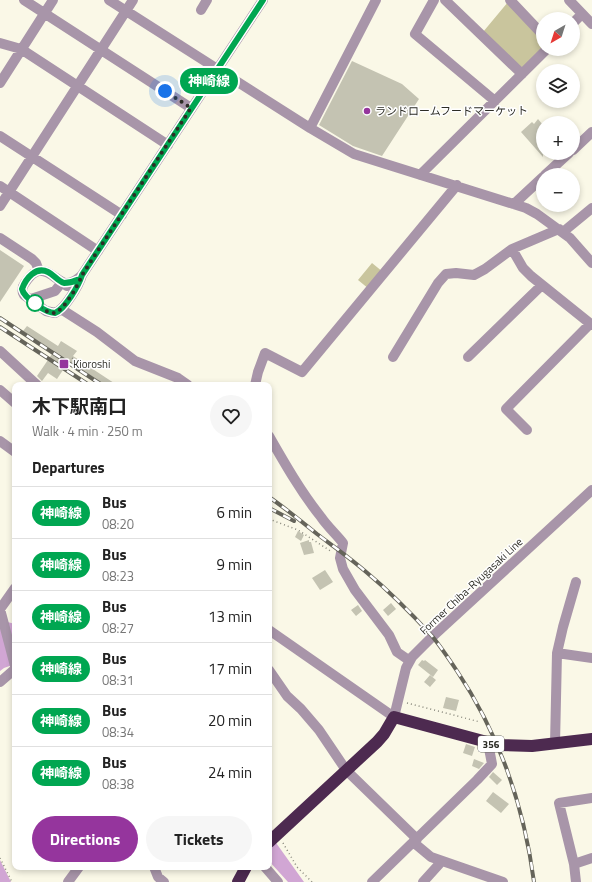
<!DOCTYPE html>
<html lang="en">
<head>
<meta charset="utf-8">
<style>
  body { margin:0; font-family:"Titillium Web","Noto Sans JP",sans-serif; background:#f6f6f6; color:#222; height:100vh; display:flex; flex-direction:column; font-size:15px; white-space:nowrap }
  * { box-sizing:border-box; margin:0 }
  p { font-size:13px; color:#767676 }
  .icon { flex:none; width:22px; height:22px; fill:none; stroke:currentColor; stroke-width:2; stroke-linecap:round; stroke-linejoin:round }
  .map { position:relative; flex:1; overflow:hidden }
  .drawer { position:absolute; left:12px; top:382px; width:260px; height:488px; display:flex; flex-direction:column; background:#fff; border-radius:8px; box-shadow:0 2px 6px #0003 }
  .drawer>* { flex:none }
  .badge { padding:0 8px; border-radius:13px; font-size:14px; line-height:26px }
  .needle { width:26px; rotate:219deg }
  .tools { position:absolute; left:536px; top:12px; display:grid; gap:8px }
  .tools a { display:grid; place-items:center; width:44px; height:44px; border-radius:50%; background:#fff; box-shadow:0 2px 6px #0003; font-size:20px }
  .you { position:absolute; width:20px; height:20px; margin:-10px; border:3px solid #fff; border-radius:50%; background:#1a73e8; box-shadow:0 0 0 6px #1a73e833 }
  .map>.badge { position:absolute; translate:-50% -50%; box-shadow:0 0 0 2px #fff }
  h2 { padding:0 20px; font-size:15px; line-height:36px }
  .round { display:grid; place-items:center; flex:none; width:42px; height:42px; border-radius:21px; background:#f6f6f6 }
  .summary { display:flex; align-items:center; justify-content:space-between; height:68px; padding:0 20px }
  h1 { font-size:19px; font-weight:700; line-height:30px }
  .button { display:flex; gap:8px; margin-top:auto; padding:8px 20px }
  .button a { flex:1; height:46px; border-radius:24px; background:#95359d; color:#fff; font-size:16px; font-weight:700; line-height:46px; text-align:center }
  .button a+a { background:#f6f6f6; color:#222 }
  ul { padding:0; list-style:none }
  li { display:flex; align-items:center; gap:12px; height:52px; padding:0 20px; border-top:1px solid #e0e0e0 }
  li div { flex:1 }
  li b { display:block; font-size:15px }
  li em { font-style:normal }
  li .badge { min-width:44px; font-weight:700; text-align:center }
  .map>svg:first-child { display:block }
  .green { fill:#c9c59d }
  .water { fill:#d1a6d4 }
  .building { fill:#c4c3b2 }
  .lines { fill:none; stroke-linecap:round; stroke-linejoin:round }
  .path { stroke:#89897d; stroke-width:1.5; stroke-dasharray:1 3; stroke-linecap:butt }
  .minor { stroke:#a895a9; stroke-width:10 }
  .highway { stroke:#4d2a50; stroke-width:12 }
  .rail-casing { stroke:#65645a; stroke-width:4 }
  .rail { stroke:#fff; stroke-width:2.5; stroke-dasharray:8; stroke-linecap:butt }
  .line-casing { stroke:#fff; stroke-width:9 }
  .line { stroke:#00a651; stroke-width:6 }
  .walk { stroke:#2d2d26; stroke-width:4; stroke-dasharray:0 7.2 }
  .poi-dot { fill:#95359d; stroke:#fff; stroke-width:1.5 }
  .stop-dot { fill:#fff; stroke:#00a651; stroke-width:2 }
  .labels { text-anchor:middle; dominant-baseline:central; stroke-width:3; stroke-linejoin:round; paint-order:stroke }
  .shield { fill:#fff; stroke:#6c6c67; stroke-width:1 }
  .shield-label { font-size:10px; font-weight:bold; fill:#2d2d26 }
  .poi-label { font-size:11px; fill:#2d2d26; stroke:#fff; text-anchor:start }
  .street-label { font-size:11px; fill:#2d2d26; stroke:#fff }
</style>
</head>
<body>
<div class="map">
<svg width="592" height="882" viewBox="0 0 592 882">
  <rect width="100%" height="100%" fill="#faf8e7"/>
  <path class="green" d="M508,2L543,39V49L523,70L483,32Z
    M372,263L383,272L369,289L358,280Z"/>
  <path class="water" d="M0,620L15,624V664L4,668L0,671Z
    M269,833L304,882H288L269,861Z
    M0,860L11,882H0Z"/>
  <path class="building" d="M352,61L402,84L419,99L382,156L353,146L319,125Z
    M538,119L543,125V157L521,132L532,122L534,124Z
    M0,250L24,266L0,302Z
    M27,326L58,346L61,341L77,351L73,356L117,385H105L69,361L57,379L48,373L42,381L37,376L54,351L23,331Z
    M298,531L304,535L301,541L295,537Z
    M309,540V542H311L314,553L304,555L300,543Z
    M325,570L333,582L320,590L312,578Z
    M391,603L396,609L388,616L383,610Z
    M358,605L362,611L356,616L351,610Z
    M422,660L424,661L425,660L438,670L433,677L418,665Z
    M430,675L436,680L430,687L424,682Z
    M446,697L459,700L456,711L443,708Z
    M466,744L475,747L472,756L463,753Z
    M474,759L484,763L479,769L472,766Z
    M493,772L502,780L497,785L489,777Z
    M493,792L509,804L501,813L486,801Z"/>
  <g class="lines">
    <path class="path" d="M72,358L88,369
      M269,519L298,530L332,552
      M407,703L480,722
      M283,843L297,867L312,882
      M0,858L12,882"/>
    <path class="minor" d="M24,0L191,108
      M109,0L310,128L354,154L526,208L537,214L570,238L592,263
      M434,0L415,34L495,101
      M445,0L522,74
      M510,0L543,35
      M569,0L592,24
      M201,10L207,0
      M573,23L582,14
      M0,43L21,49L168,145
      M0,83L53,0
      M310,128L376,0
      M0,136L122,215
      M573,150L592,132
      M420,175L547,49
      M545,175L569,153
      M0,186L98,251
      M514,204L543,177
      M0,206L133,0
      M563,232L592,208
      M0,238L32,259L36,263L39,271
      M512,249L523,268L531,276L592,325
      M82,275C79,285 65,309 55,313L46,311L24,295C21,290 22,287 25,283C35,268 42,267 56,278C59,280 61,282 65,283C72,284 77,280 82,275L263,0
      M31,299L55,291L62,282L67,286
      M61,309L97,332L135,361L178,378L188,385
      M0,351L37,385
      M393,357L438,283L446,274L456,273L474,275L485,269L512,249L559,229
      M468,357L542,285
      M255,385L258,372L265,353L302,372L457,185
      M0,390L15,403
      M527,430L506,409L590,324
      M269,436C285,464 301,492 321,517C327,526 336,534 343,543L340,558L343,569L355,590L389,635L397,652L410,661
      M0,441L15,452
      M0,609L15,666
      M0,609L15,588
      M269,630L394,717L406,668L412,657L432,637L592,490
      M557,653L592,658
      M269,670L287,696L301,709L319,730L346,770L417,839
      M0,682L15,669
      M555,744L557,653L563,627L576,582
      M413,842L431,857L503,882
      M574,864L592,858
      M154,867L158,877L164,882
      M265,867L278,882
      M68,882L79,867
      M372,882L477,780L492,764L488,743
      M423,882L442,861
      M576,882L574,864L559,803L592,798"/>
    <path class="highway" d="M269,842L377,742L384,734L394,717L498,745L532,746L592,739
      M238,882L246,867"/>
    <defs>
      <path id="rail" d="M0,318L102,385
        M0,327L89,385
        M269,497C285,508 301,521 317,534C333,546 350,558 365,571C389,591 411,613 432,636C441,647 449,659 457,671C499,734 524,806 534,882
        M269,508L294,521"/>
    </defs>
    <use href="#rail" class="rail-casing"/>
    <use href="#rail" class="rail"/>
  </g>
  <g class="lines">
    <defs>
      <path id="line" d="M77,280C73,282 68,283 64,283C58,281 54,275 48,272C36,266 26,278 22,289C24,298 46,313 55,313C65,309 79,285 82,275L263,0"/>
    </defs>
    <use href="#line" class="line-casing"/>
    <use href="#line" class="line"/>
    <path class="walk" d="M35,303C41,306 47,314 54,313C63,312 79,284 82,275L191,108L165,91"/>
  </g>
  <g class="poi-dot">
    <circle cx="367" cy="111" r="4"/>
    <rect x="59" y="359" width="10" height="10" rx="2"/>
  </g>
  <circle class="stop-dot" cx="35" cy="303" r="8"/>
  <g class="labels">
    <rect class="shield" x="478" y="736" width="26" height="16" rx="3"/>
    <g class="shield-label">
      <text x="491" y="744">356</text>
    </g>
    <g class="poi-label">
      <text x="375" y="111">ランドロームフードマーケット</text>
      <text x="73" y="364">Kioroshi</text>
    </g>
    <g class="street-label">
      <text transform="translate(471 586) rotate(-43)">Former Chiba-Ryugasaki Line</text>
    </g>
  </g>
</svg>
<div class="tools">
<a><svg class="needle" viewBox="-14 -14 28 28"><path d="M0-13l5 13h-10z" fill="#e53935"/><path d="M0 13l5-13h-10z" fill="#767676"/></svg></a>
<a><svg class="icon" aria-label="layers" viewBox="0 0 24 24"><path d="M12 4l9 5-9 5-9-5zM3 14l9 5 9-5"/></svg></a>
<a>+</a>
<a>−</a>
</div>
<div class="you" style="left:165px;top:91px"></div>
<b class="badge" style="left:209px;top:81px;background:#00a651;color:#fff">神崎線</b>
<section class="drawer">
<div class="summary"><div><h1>木下駅南口</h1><p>Walk · 4 min · 250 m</p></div><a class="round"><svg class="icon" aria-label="heart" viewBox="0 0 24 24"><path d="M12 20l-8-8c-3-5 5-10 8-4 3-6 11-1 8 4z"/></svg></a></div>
<h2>Departures</h2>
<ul>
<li><span class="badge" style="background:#00a651;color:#fff">神崎線</span><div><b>Bus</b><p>08:20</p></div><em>6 min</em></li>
<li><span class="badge" style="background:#00a651;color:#fff">神崎線</span><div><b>Bus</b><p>08:23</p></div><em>9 min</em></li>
<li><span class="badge" style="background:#00a651;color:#fff">神崎線</span><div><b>Bus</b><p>08:27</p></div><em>13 min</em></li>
<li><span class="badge" style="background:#00a651;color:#fff">神崎線</span><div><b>Bus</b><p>08:31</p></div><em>17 min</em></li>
<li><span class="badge" style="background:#00a651;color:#fff">神崎線</span><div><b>Bus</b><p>08:34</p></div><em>20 min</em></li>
<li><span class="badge" style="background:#00a651;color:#fff">神崎線</span><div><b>Bus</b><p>08:38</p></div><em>24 min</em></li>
</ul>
<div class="button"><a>Directions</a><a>Tickets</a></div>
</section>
</div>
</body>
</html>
